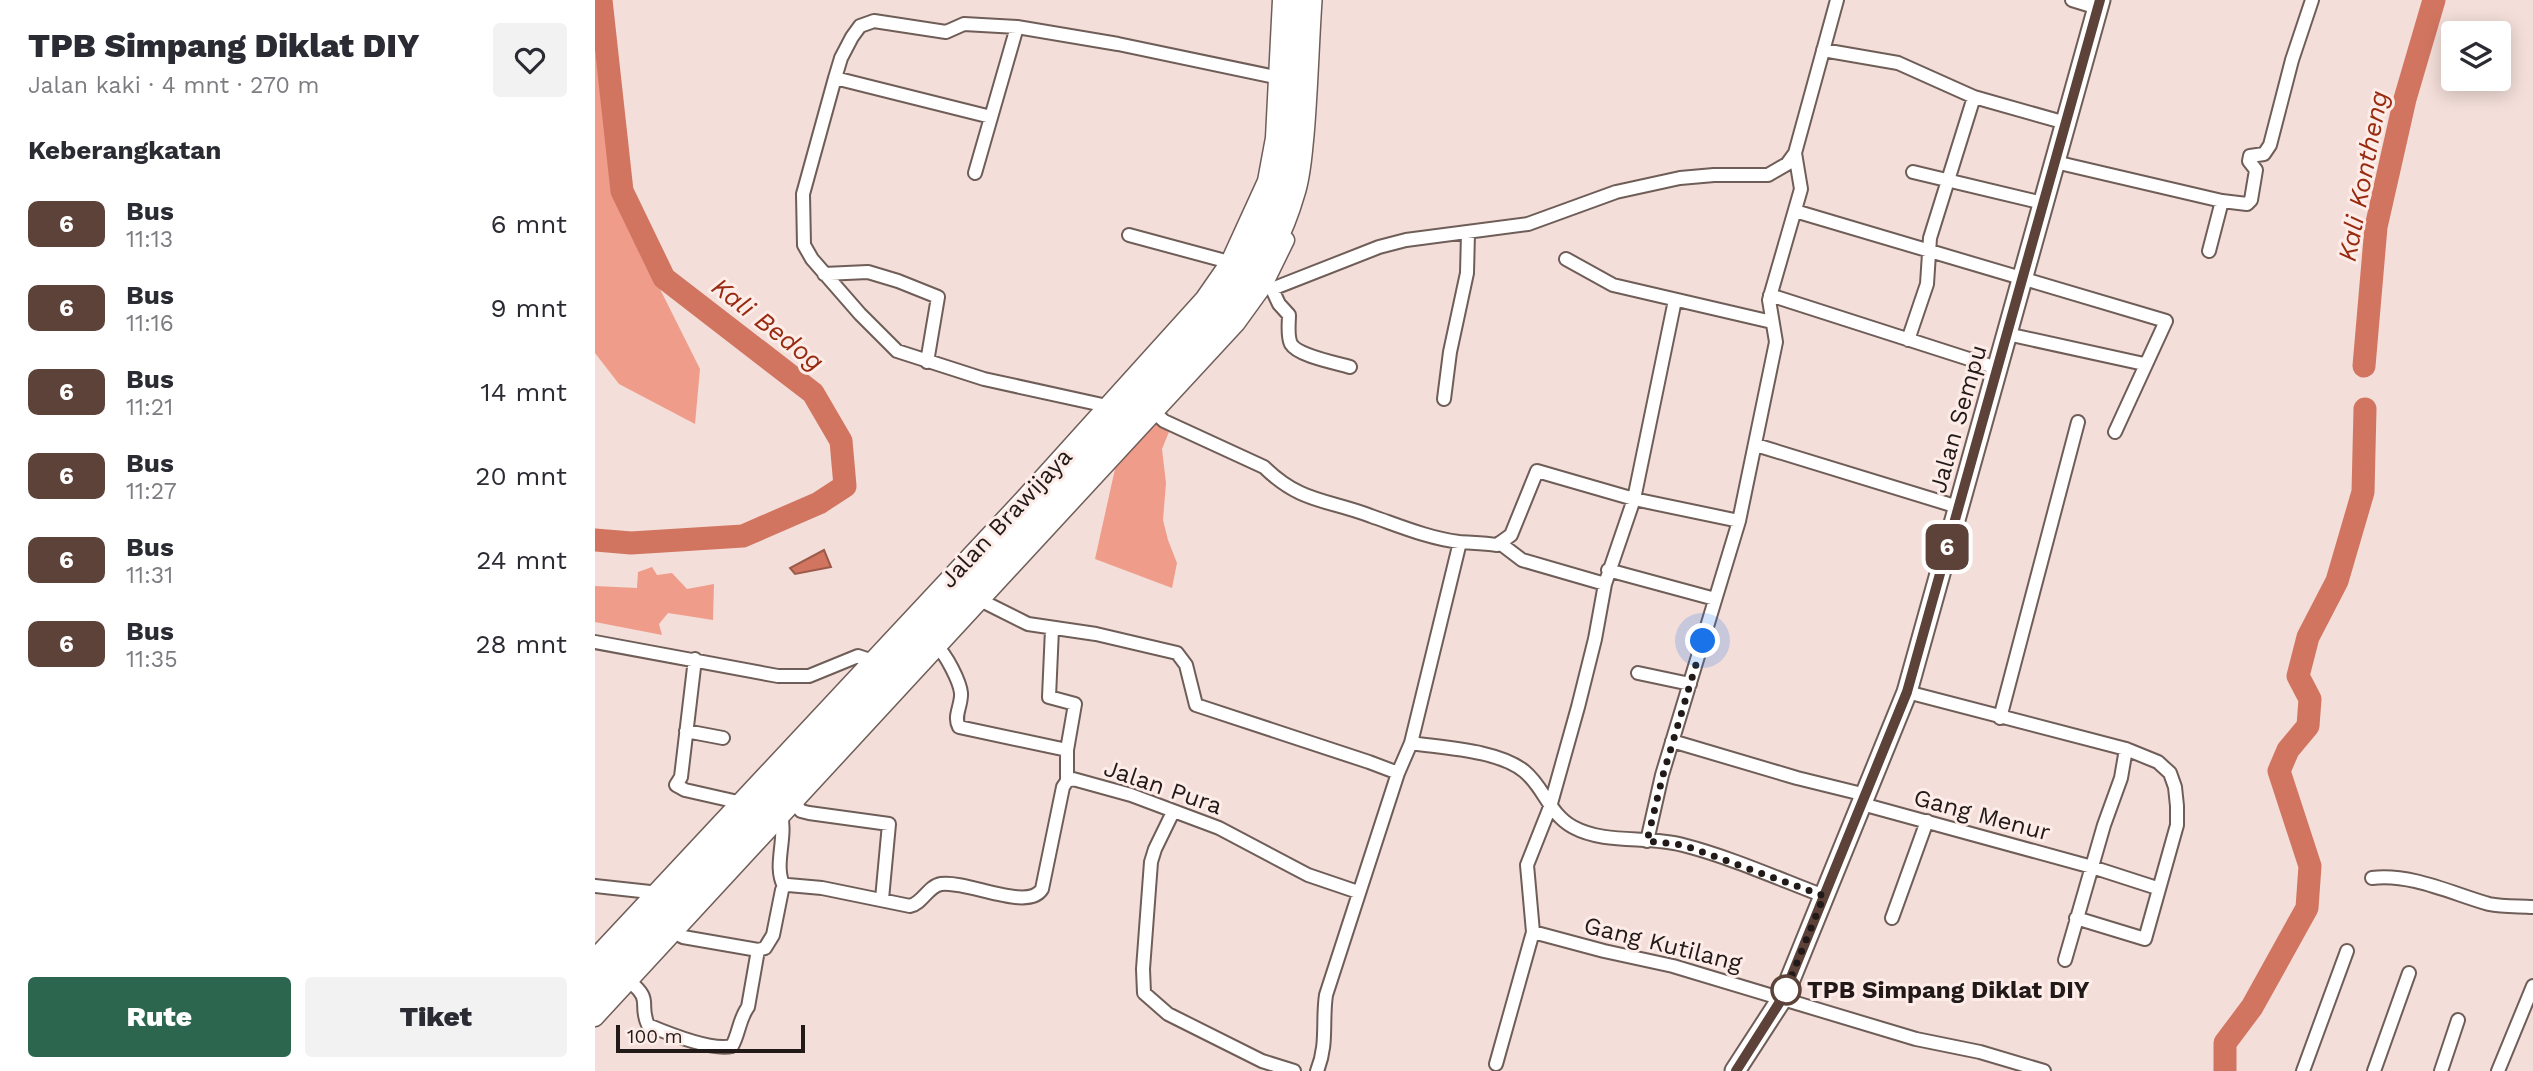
<!DOCTYPE html>
<html lang="id">
<head>
<meta charset="utf-8">
<style>
  body { margin:0; font-family:"Work Sans",sans-serif; background:#f2f2f3; color:#2b2b33; height:100vh; display:flex; flex-direction:column; font-size:26px; white-space:nowrap }
  * { box-sizing:border-box; margin:0 }
  p { font-size:23px; color:#7c7c81 }
  .icon { flex:none; width:38px; height:38px; fill:none; stroke:currentColor; stroke-width:2; stroke-linecap:round; stroke-linejoin:round }
  .map { position:relative; flex:1; overflow:hidden }
  .panel { display:flex; flex-direction:column; background:#fff; width:595px }
  .panel>* { flex:none }
  .badge { padding:0 14px; border-radius:10px; font-size:24px; line-height:46px }
  .buttons { position:absolute; left:1846px; top:21px; display:grid; gap:14px }
  .buttons a { display:grid; place-items:center; width:70px; height:70px; border-radius:7px; background:#fff; box-shadow:0 4px 18px #0003; font-size:35px }
  .scale { position:absolute; left:21px; bottom:18px; width:189px; box-sizing:border-box; padding-left:7px; border:4px solid #211a18; border-top:0; font-size:19px; line-height:24px; white-space:nowrap; color:#211a18; -webkit-text-stroke:5px #fdece8; paint-order:stroke }
  .you { position:absolute; width:35px; height:35px; margin:-18px; border:5px solid #fff; border-radius:50%; background:#1a73e8; box-shadow:0 0 0 10px #1a73e833 }
  .map>.badge { position:absolute; translate:-50% -50%; box-shadow:0 0 0 4px #fff }
  h2 { padding:0 28px; font-size:26px; line-height:63px }
  .round { display:grid; place-items:center; flex:none; width:74px; height:74px; border-radius:7px; background:#f2f2f3 }
  .headline { display:flex; align-items:center; justify-content:space-between; height:119px; padding:0 28px }
  h1 { font-size:33px; font-weight:800; line-height:52px }
  .cta { display:flex; gap:14px; margin-top:auto; padding:14px 28px }
  .cta a { flex:1; height:80px; border-radius:7px; background:#2c664f; color:#fff; font-size:28px; font-weight:800; line-height:80px; text-align:center }
  .cta a+a { background:#f2f2f3; color:#2b2b33 }
  ul { padding:0; list-style:none }
  li { display:flex; align-items:center; gap:21px; height:84px; padding:0 28px }
  li div { flex:1 }
  li b { display:block; font-size:26px }
  li em { font-style:normal }
  li .badge { min-width:77px; font-weight:700; text-align:center }
  main { display:flex; flex:1; min-height:0 }
  .map>svg:first-child { display:block }
  .green { fill:#ef9d8a }
  .water { fill:#d17560; stroke:#9c5a4a; stroke-width:2 }
  .lines { fill:none; stroke-linecap:round; stroke-linejoin:round }
  .river { stroke:#d17560; stroke-width:23 }
  .minor-casing { stroke:#6f5d58; stroke-width:16 }
  .tertiary-casing { stroke:#6f5d58; stroke-width:19 }
  .secondary-casing { stroke:#6f5d58; stroke-width:23 }
  .trunk-casing { stroke:#6f5d58; stroke-width:24 }
  .minor { stroke:#fff; stroke-width:12 }
  .tertiary { stroke:#fff; stroke-width:16 }
  .secondary { stroke:#fff; stroke-width:19 }
  .trunk { stroke:#fff; stroke-width:21 }
  .line-casing { stroke:#fff; stroke-width:16 }
  .line { stroke:#5c4238; stroke-width:10 }
  .walk { stroke:#211a18; stroke-width:7; stroke-dasharray:0 12.6 }
  .stop-dot { fill:#fff; stroke:#5c4238; stroke-width:3.5 }
  .labels { text-anchor:middle; dominant-baseline:central; stroke-width:6; stroke-linejoin:round; paint-order:stroke }
  .street-label { font-size:24px; fill:#211a18; stroke:#fdece8 }
  .stop-label { font-size:24px; font-weight:bold; fill:#211a18; stroke:#fdece8; text-anchor:start }
  .water-label { font-size:26px; font-style:italic; fill:#982a0f; stroke:#fdece8 }
</style>
</head>
<body>
<main>
<section class="panel">
<div class="headline"><div><h1>TPB Simpang Diklat DIY</h1><p>Jalan kaki · 4 mnt · 270 m</p></div><a class="round"><svg class="icon" aria-label="heart" viewBox="0 0 24 24"><path d="M12 20l-8-8c-3-5 5-10 8-4 3-6 11-1 8 4z"/></svg></a></div>
<h2>Keberangkatan</h2>
<ul>
<li><span class="badge" style="background:#5c4238;color:#fff">6</span><div><b>Bus</b><p>11:13</p></div><em>6 mnt</em></li>
<li><span class="badge" style="background:#5c4238;color:#fff">6</span><div><b>Bus</b><p>11:16</p></div><em>9 mnt</em></li>
<li><span class="badge" style="background:#5c4238;color:#fff">6</span><div><b>Bus</b><p>11:21</p></div><em>14 mnt</em></li>
<li><span class="badge" style="background:#5c4238;color:#fff">6</span><div><b>Bus</b><p>11:27</p></div><em>20 mnt</em></li>
<li><span class="badge" style="background:#5c4238;color:#fff">6</span><div><b>Bus</b><p>11:31</p></div><em>24 mnt</em></li>
<li><span class="badge" style="background:#5c4238;color:#fff">6</span><div><b>Bus</b><p>11:35</p></div><em>28 mnt</em></li>
</ul>
<div class="cta"><a>Rute</a><a>Tiket</a></div>
</section>
<div class="map">
<svg width="1938" height="1071" viewBox="0 0 1938 1071">
  <rect width="100%" height="100%" fill="#f3ded9"/>
  <path class="green" d="M0,50L18,195L105,369L100,424L24,384L0,353Z
    M560,422L576,427L567,449L571,483L568,520L573,540L582,563L577,588L500,559L522,460L542,444Z
    M57,567L62,575L77,573L92,589L119,584L118,620L73,613L64,624L67,635L0,622V586L42,588L43,572Z"/>
  <path class="water" d="M229,550L236,567L200,574L195,568Z"/>
  <g class="lines">
    <path class="river" d="M1769,366L1781,227L1810,99L1839,0
      M0,540L36,543L148,536L224,503L250,486L246,441L218,393L69,278L27,191L6,0
      M1630,1071V1043L1657,1007L1712,908L1715,866L1684,771L1693,750L1713,726L1715,699L1703,676L1713,637L1742,581L1768,492L1770,409"/>
    <defs>
      <path id="minor" d="M1477,0L1503,8
        M1228,50L1303,63L1379,97L1471,123
        M240,78L396,117
        M1460,162L1627,201L1652,204L1656,200L1661,170L1654,161L1655,156L1669,154L1675,145L1697,60L1717,0
        M1318,172L1448,203
        M380,173L422,27
        M1200,211L1571,321L1520,432
        M534,235L634,262
        M1614,251L1627,201
        M971,259L1018,285L1177,322
        M229,274L273,272L303,281L343,297L332,362
        M668,287L677,289L784,247L811,240L933,224L1021,192L1085,178L1119,175H1173L1192,164L1200,153L1242,0
        M677,289L684,304L694,315C694,323 692,336 696,344C703,356 742,363 755,367
        M1175,295L1402,368
        M1412,334L1549,364
        M1313,340L1332,284L1335,238L1379,97
        M849,399L855,352L872,273L873,233
        M512,406L389,379L302,351L265,314L217,259L209,245L208,194L240,78L246,58L257,37L265,26L279,21L351,32L369,24L422,27L523,44L690,79
        M560,413L569,421L669,467C706,503 731,499 776,516C805,526 833,538 864,542C877,543 889,543 902,545L916,535L942,471L1039,499L1144,521L1181,342L1174,300L1206,189L1200,153
        M1161,445L1363,507
        M906,544L927,560L1010,584L1039,499L1080,300
        M1013,570L1120,599
        M385,600L433,624L501,634L582,653L591,665L601,705L774,762L803,773
        M457,629L454,697L480,704L472,750V781
        M0,642L183,676H214L263,656L275,660
        M342,647C351,654 365,682 366,693C367,705 358,716 364,727L472,750
        M100,659L86,777L81,785L90,790L143,802
        M1043,673L1095,684
        M1312,692L1531,749L1563,762L1575,773L1580,787L1582,806V825L1550,939L1481,918
        M1405,718L1483,422
        M91,731L128,738
        M1077,741L1202,778L1271,795
        M816,743L865,542
        M199,802L206,811L214,813L294,824L287,899
        M1267,804L1497,867L1562,888
        M578,812L560,849L556,862L548,969L549,993L573,1014L667,1061L699,1071
        M186,815C192,838 178,866 189,886
        M1052,841L1067,775L1144,521
        M1777,878C1816,873 1858,894 1894,904C1908,907 1924,906 1938,907
        M0,886L55,892L58,895
        M1297,918L1332,821
        M78,932L88,937L163,950L170,948L178,935L187,890L189,886L193,885L227,888L315,906C328,903 333,886 346,884C372,880 433,912 447,889L468,787L472,781L478,779L536,795L624,828L713,875L763,892
        M938,932L1009,951L1078,966L1321,1039L1385,1052L1449,1071
        M1470,960L1509,825L1526,778L1531,749
        M34,981C59,1001 43,1003 53,1025C72,1033 117,1051 137,1046C144,1034 144,1019 153,1007L163,950
        M901,1064L938,932L932,865L955,807L983,707L1000,639L1010,584
        M722,1071C733,1044 727,1022 731,995L803,773L816,743C849,748 903,750 929,771C949,787 954,814 978,827C1011,845 1053,835 1088,845C1135,857 1184,879 1229,896
        M1708,1071L1752,951
        M1779,1071L1814,973
        M1846,1071L1863,1020
        M1903,1071L1938,986"/>
      <path id="tertiary" d="M0,957L424,503L609,298L634,262L671,181L679,138L686,0
        M0,1018L642,323L668,287L691,240"/>
      <path id="secondary" d="M1140,1071L1188,997L1312,692L1505,0"/>
      <path id="trunk" d="M0,975L621,307L649,266L672,218L684,185L690,148L699,0
        M0,1001L633,316C662,280 686,239 699,193C705,175 706,154 708,135C712,90 713,45 716,0"/>
    </defs>
    <use href="#minor" class="minor-casing"/>
    <use href="#tertiary" class="tertiary-casing"/>
    <use href="#secondary" class="secondary-casing"/>
    <use href="#trunk" class="trunk-casing"/>
    <use href="#minor" class="minor"/>
    <use href="#tertiary" class="tertiary"/>
    <use href="#secondary" class="secondary"/>
    <use href="#trunk" class="trunk"/>
  </g>
  <g class="lines">
    <defs>
      <path id="line" d="M1141,1071L1188,997L1312,692L1505,0"/>
    </defs>
    <use href="#line" class="line-casing"/>
    <use href="#line" class="line"/>
    <path class="walk" d="M1108,641L1068,775L1052,841L1088,845L1229,896L1188,997L1191,990"/>
  </g>
  <circle class="stop-dot" cx="1191" cy="990" r="14"/>
  <g class="labels">
    <g class="street-label">
      <text transform="translate(1363 419) rotate(-74)">Jalan Sempu</text>
      <text transform="translate(411 518) rotate(-47)">Jalan Brawijaya</text>
      <text transform="translate(568 787) rotate(19)">Jalan Pura</text>
      <text transform="translate(1387 815) rotate(15)">Gang Menur</text>
      <text transform="translate(1068 944) rotate(14)">Gang Kutilang</text>
    </g>
    <g class="stop-label">
      <text x="1212" y="990">TPB Simpang Diklat DIY</text>
    </g>
    <g class="water-label">
      <text transform="translate(1768 176) rotate(-79)">Kali Kontheng</text>
      <text transform="translate(173 324) rotate(38)">Kali Bedog</text>
    </g>
  </g>
</svg>
<div class="buttons">
<a><svg class="icon" aria-label="layers" viewBox="0 0 24 24"><path d="M12 4l9 5-9 5-9-5zM3 14l9 5 9-5"/></svg></a>
</div>
<div class="scale">100 m</div>
<div class="you" style="left:1108px;top:641px"></div>
<b class="badge" style="left:1352px;top:547px;background:#5c4238;color:#fff">6</b>
</div>
</main>
</body>
</html>
